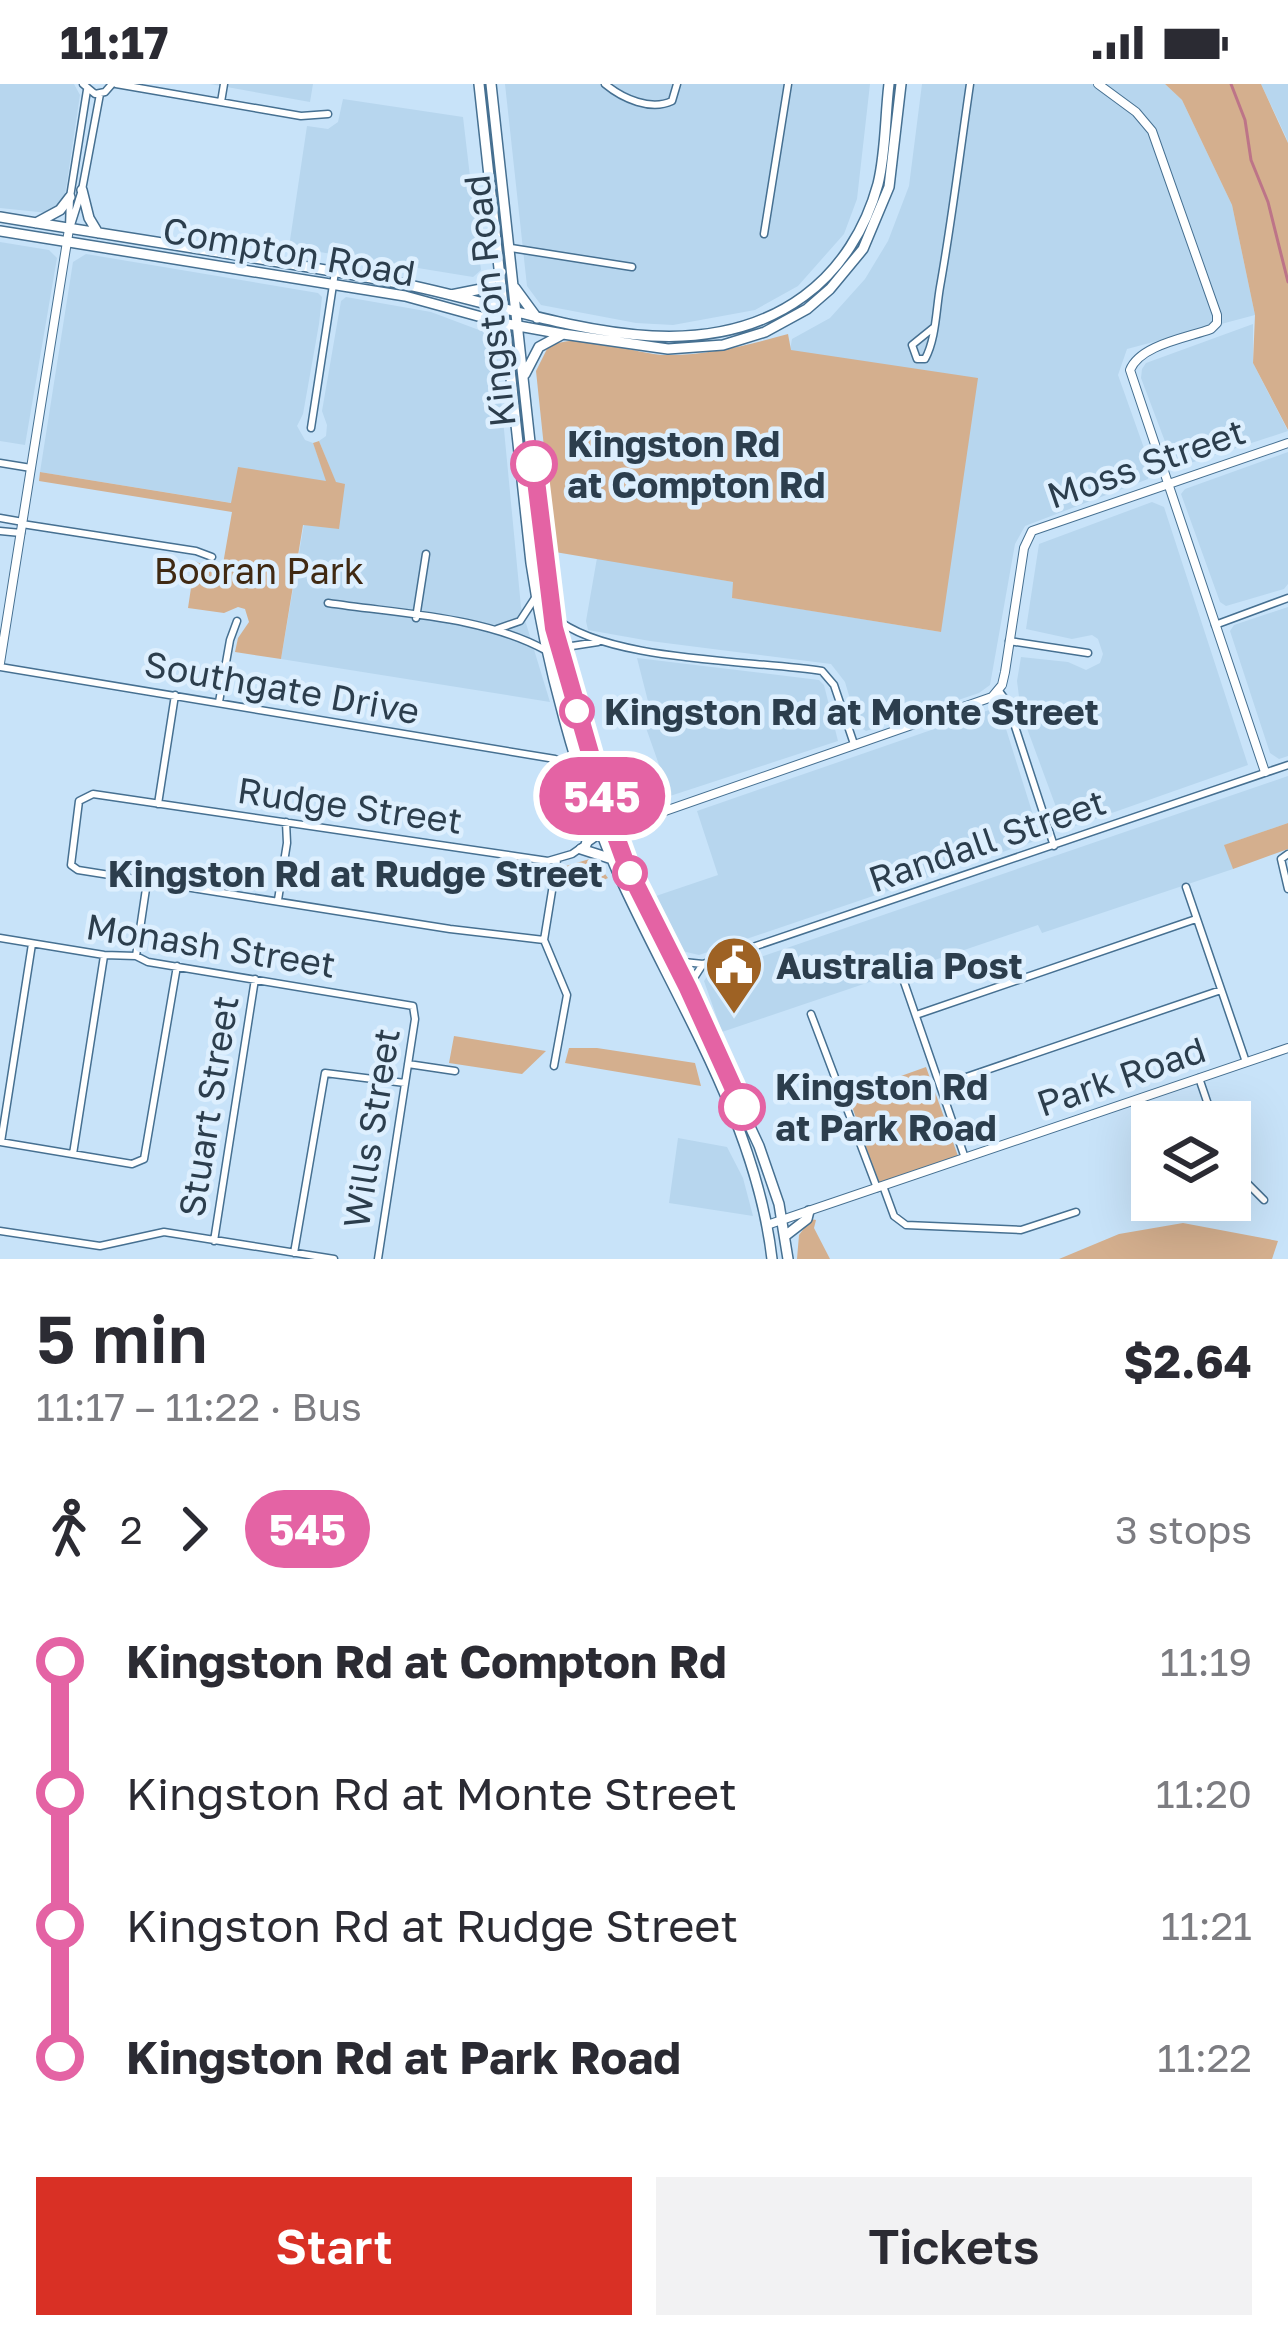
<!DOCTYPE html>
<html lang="en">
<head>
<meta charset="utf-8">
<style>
  body { margin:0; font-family:"Golos Text",sans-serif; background:#f2f2f3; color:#2b2b33; height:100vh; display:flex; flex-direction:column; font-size:45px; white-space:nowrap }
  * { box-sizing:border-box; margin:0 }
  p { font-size:39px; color:#7c7c81 }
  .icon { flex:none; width:66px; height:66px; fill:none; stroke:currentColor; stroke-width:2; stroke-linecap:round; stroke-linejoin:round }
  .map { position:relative; height:1175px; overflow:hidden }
  .side { display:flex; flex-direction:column; background:#fff; flex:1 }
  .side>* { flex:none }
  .badge { padding:0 24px; border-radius:39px; font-size:42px; line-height:78px }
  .fabs { position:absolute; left:1131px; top:1017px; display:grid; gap:24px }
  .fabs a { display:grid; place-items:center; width:120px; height:120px; border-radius:0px; background:#fff; box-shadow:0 12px 48px #0002; font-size:60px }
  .map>.badge { position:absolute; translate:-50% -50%; box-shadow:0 0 0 6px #fff }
  .legs { display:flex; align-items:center; gap:18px; height:132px; padding:0 36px; font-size:39px }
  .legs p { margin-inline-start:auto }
  .head { display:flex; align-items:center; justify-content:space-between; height:204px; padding:0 36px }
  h1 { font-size:66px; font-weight:600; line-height:90px }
  .cta { display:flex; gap:24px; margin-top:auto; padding:24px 36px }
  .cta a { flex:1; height:138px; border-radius:0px; background:#d93025; color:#fff; font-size:48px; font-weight:600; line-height:138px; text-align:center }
  .cta a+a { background:#f2f2f3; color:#2b2b33 }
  ul { padding:0 36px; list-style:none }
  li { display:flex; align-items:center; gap:42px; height:132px; font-size:45px }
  li i { display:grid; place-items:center; width:18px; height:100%; margin:0 15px; background:currentColor }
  li i::after { content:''; width:30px; height:30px; margin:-15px; border:9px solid; border-radius:50%; background:#fff }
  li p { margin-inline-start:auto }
  li:first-child i { background:linear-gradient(#0000 50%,currentColor 0) }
  li:last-child i { background:linear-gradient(currentColor 50%,#0000 0) }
  .status { display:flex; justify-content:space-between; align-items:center; height:84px; padding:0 60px; background:#fff; direction:ltr }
  .status svg { height:33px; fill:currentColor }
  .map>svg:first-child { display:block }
  .built { fill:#b7d6ee }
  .green { fill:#d4af8e }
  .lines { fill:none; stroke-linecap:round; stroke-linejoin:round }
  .stream { stroke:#bd7488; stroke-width:3 }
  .minor-casing { stroke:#467091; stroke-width:9 }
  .tertiary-casing { stroke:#467091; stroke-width:10 }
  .secondary-casing { stroke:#467091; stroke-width:10 }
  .primary-casing { stroke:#467091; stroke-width:12 }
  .minor { stroke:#fff; stroke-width:6 }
  .tertiary { stroke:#fff; stroke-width:8 }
  .secondary { stroke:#fff; stroke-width:8 }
  .primary { stroke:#fff; stroke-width:9 }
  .line-1-casing { stroke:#fff; stroke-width:27 }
  .line-1 { stroke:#e463a4; stroke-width:18 }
  .stop-1-dot { fill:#fff; stroke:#e463a4; stroke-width:6 }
  .labels { text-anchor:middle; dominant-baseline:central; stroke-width:9; stroke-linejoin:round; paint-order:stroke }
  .street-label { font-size:36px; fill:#2c3e4d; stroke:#ddeffe }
  .stop-label { font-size:36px; font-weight:bold; fill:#2c3e4d; stroke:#ddeffe; text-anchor:start }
  .park-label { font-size:36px; fill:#402912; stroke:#ddeffe }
  .poi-label { font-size:36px; font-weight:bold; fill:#2c3e4d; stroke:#ddeffe; text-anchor:start }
</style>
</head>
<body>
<div class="status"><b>11:17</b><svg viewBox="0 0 49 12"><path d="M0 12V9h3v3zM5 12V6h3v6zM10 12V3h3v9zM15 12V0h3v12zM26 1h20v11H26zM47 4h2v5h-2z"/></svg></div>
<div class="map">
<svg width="1288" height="1175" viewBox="0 0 1288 1175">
  <rect width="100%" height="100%" fill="#c8e3f9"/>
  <path class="built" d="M0,0H74L80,11L64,118L48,129L0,124Z
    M210,0H313L310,18Z
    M505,0H870L857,115L844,150L798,202L755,226L673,241L636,239L541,221L527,202Z
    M922,0H1165L1182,16L1232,121L1255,231L1127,265L1118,291L1150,381L1148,395L1025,442L1015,460L990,601L979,609L866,647L858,642L845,598L831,580L650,557L588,546L586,537L597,474L733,498V514L941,548L790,266L792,255L830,234L865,195L888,157L909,102Z
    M1261,0H1288V59L1286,53Z
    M343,15L463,33L481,186L473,193L289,163L307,42L328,45L338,38Z
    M0,158L49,166L57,174L25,361L0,357Z
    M86,170L318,209L322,213L319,240L303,330L297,342L305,356L313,359L327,397L232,419L40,388L73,178Z
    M346,213L431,228L495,252L521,523L550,618L281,575L304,440L339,444L336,399L319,357L326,352L327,341L322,327L341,217Z
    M1253,240V279L1288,347L1175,384L1141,294L1142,285L1146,279Z
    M1288,368V500L1284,505L1226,522L1220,518L1181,410L1185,405Z
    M1152,418L1164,423L1248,681L1072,743L1063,742L1021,628L1017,597L1021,573L1068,578L1086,586L1100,579L1103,570L1098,555L1092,551L1072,555L1026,545L1039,460Z
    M1288,523V672L1279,675L1270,669L1230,547L1234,541Z
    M637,574L819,596L824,601L838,657L670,712L645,641L653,637Z
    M989,626L1001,629L1040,753L1035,757L699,871L682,867L653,813L718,791L697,727Z
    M1288,692V739L1225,761L1233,785L1042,849L1038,841L722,948L704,897L708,891Z
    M678,1054L727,1063L743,1094L753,1132L669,1119Z"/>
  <path class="green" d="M1165,0H1261L1288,59V346L1253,279L1255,231L1232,121L1182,16Z
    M788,250L791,266L978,294L941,548L732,514L733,498L555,468L536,287L548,263C582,245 632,271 668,271C711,271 748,261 788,250Z
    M319,357L336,398L345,400L339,445L303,441L281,575L235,568L238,554L249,538L245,525L238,523L224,529L188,524L195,477L209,484L223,480L232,428L39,397L40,388L231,419L238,383L326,397L313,359Z
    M1288,739V765L1233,785L1224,761Z
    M593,774L608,794L586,804L560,800L566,782Z
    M454,952L546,967L522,990L449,979Z
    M569,964H597L695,979L701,1002L565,979Z
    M926,983L958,1072L879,1100L848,1011Z
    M811,1135L816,1136L814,1144L830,1175H797L799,1151Z
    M1183,1139L1278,1157L1272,1175H1059L1119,1150Z"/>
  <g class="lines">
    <path class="stream" d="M1231,0L1245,36L1251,76L1268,118L1288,198"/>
    <defs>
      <path id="minor" d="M83,0L95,10L105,8L112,0
        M116,0L301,32L328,30
        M605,0C623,15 651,27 672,17L677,0
        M221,18L224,0
        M71,141L82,106L100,10
        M69,145L70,113L87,6
        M764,150L788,0
        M511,164L632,183
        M933,244L912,261L917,275H925C936,255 936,226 940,203C952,136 960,68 970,0
        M311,344L335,188
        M0,379L31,384
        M0,434L23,438
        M22,440L196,467L212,473
        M0,447L21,449
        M328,519C400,530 484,532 547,567
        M554,533C606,578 753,576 822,587L834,601L854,660
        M416,534L426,470
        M1215,541L1288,514
        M497,545L520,537L535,514
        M1009,557L1088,569
        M563,579L572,562L598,558
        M0,583L555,675L580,687
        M999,607L1007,618L1054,762
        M219,618L230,556L237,537
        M158,720L175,611
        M1288,770L1281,775L1288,805
        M1186,803L1246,978
        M278,816L287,759L286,738
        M0,854L104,871L136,872L148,878L413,922L415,935L378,1175
        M544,856L450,845L78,786L71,781L79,717L93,710L548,777L572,770L602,749
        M136,872L147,798
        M674,877L703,880L1288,681
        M903,895L965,1074
        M688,903L703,880
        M811,930L877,1104
        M916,931L1196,835
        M408,980L455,987
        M554,982L567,911L544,856L557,776
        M1199,994L1214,1038
        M940,1002L1221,906
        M0,1058L132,1080L144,1075L177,882
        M1,1058L32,860
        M73,1070L104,872
        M1230,1082L1264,1116
        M883,1102L894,1132L906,1141L1021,1146L1076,1128
        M0,1147L100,1162L164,1148L334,1175
        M214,1157L255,895
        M294,1169L325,989L405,999"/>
      <path id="tertiary" d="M1098,0L1136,28L1152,47L1217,231V239L1211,245C1186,254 1140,261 1130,286L1265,688
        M602,749L992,613L1002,601L1005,588L1024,464L1032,447L1288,359
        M767,1141L1288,964"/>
      <path id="secondary" d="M0,579L69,145"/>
      <path id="primary" d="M479,0L531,479C545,575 577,698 617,787C673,912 756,1036 772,1175
        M491,0L544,487L557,558L617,757L759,1062L779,1120L788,1175
        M82,106L89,134L98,149
        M0,133C132,155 266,174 398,199C524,222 686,299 804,212C841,185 866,144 878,100C886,68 885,33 889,0
        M36,139L60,126L70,113
        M0,147L405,212L507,240L563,250L668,265L723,261L765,248L807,225L830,205L863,165L889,103L901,0
        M515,204L537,234
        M451,211L481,205L501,188
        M525,290L539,263L563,250
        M586,761L594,727
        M581,765L612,775
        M785,1152L807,1135L809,1127"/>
    </defs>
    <use href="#minor" class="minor-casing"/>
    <use href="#tertiary" class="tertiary-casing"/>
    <use href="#secondary" class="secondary-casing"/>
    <use href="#primary" class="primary-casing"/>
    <use href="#minor" class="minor"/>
    <use href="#tertiary" class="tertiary"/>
    <use href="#secondary" class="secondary"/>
    <use href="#primary" class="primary"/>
  </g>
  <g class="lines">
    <defs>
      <path id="line-1" d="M534,380L554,544L607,728L627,783L688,904L742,1023"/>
    </defs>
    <use href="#line-1" class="line-1-casing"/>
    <use href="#line-1" class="line-1"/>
  </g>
  <defs>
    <symbol id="civic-pin" viewBox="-11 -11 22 30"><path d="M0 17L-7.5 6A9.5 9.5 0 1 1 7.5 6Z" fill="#9e6224" stroke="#ddeffe"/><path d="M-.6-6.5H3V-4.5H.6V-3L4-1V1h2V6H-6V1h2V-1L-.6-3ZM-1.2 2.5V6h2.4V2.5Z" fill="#fff"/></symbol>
  </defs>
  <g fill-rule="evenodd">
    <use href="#civic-pin" x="701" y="848" width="66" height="90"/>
  </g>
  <g class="stop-1-dot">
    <circle cx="534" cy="380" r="21"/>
    <circle cx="577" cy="627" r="15"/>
    <circle cx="630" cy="789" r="15"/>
    <circle cx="742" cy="1023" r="21"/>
  </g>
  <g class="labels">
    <g class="street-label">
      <text transform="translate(289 167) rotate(10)">Compton Road</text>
      <text transform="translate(489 217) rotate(-96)">Kingston Road</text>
      <text transform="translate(1146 379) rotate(-19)">Moss Street</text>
      <text transform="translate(282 603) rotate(10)">Southgate Drive</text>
      <text transform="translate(350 721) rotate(8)">Rudge Street</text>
      <text transform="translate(987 756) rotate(-19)">Randall Street</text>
      <text transform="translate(211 861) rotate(9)">Monash Street</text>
      <text transform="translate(1121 992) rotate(-19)">Park Road</text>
      <text transform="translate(208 1022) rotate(-81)">Stuart Street</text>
      <text transform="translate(371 1044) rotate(-81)">Wills Street</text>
    </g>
    <g class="stop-label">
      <text x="567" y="359">Kingston Rd<tspan x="567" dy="41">at Compton Rd</tspan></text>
      <text x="604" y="627">Kingston Rd at Monte Street</text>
      <text x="603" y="789" text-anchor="end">Kingston Rd at Rudge Street</text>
      <text x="775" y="1002">Kingston Rd<tspan x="775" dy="41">at Park Road</tspan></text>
    </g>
    <g class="park-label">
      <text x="259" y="486">Booran Park</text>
    </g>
    <g class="poi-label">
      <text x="776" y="881">Australia Post</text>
    </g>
  </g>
</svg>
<div class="fabs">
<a><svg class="icon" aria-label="layers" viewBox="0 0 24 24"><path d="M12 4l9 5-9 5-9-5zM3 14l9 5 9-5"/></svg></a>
</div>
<b class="badge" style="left:602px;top:712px;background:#e463a4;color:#fff">545</b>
</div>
<section class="side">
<div class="head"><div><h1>5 min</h1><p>11:17 – 11:22 · Bus</p></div><b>$2.64</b></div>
<div class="legs"><svg class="icon" aria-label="walk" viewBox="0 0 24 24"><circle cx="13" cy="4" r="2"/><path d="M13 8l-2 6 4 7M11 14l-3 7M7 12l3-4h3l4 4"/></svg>2<svg class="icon" aria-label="forward" viewBox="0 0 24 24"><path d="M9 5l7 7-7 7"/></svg><b class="badge" style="background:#e463a4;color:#fff">545</b><p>3 stops</p></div>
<ul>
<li><i style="color:#e463a4"></i><b>Kingston Rd at Compton Rd</b><p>11:19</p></li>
<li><i style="color:#e463a4"></i><span>Kingston Rd at Monte Street</span><p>11:20</p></li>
<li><i style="color:#e463a4"></i><span>Kingston Rd at Rudge Street</span><p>11:21</p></li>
<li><i style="color:#e463a4"></i><b>Kingston Rd at Park Road</b><p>11:22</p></li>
</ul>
<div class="cta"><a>Start</a><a>Tickets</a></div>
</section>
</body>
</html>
